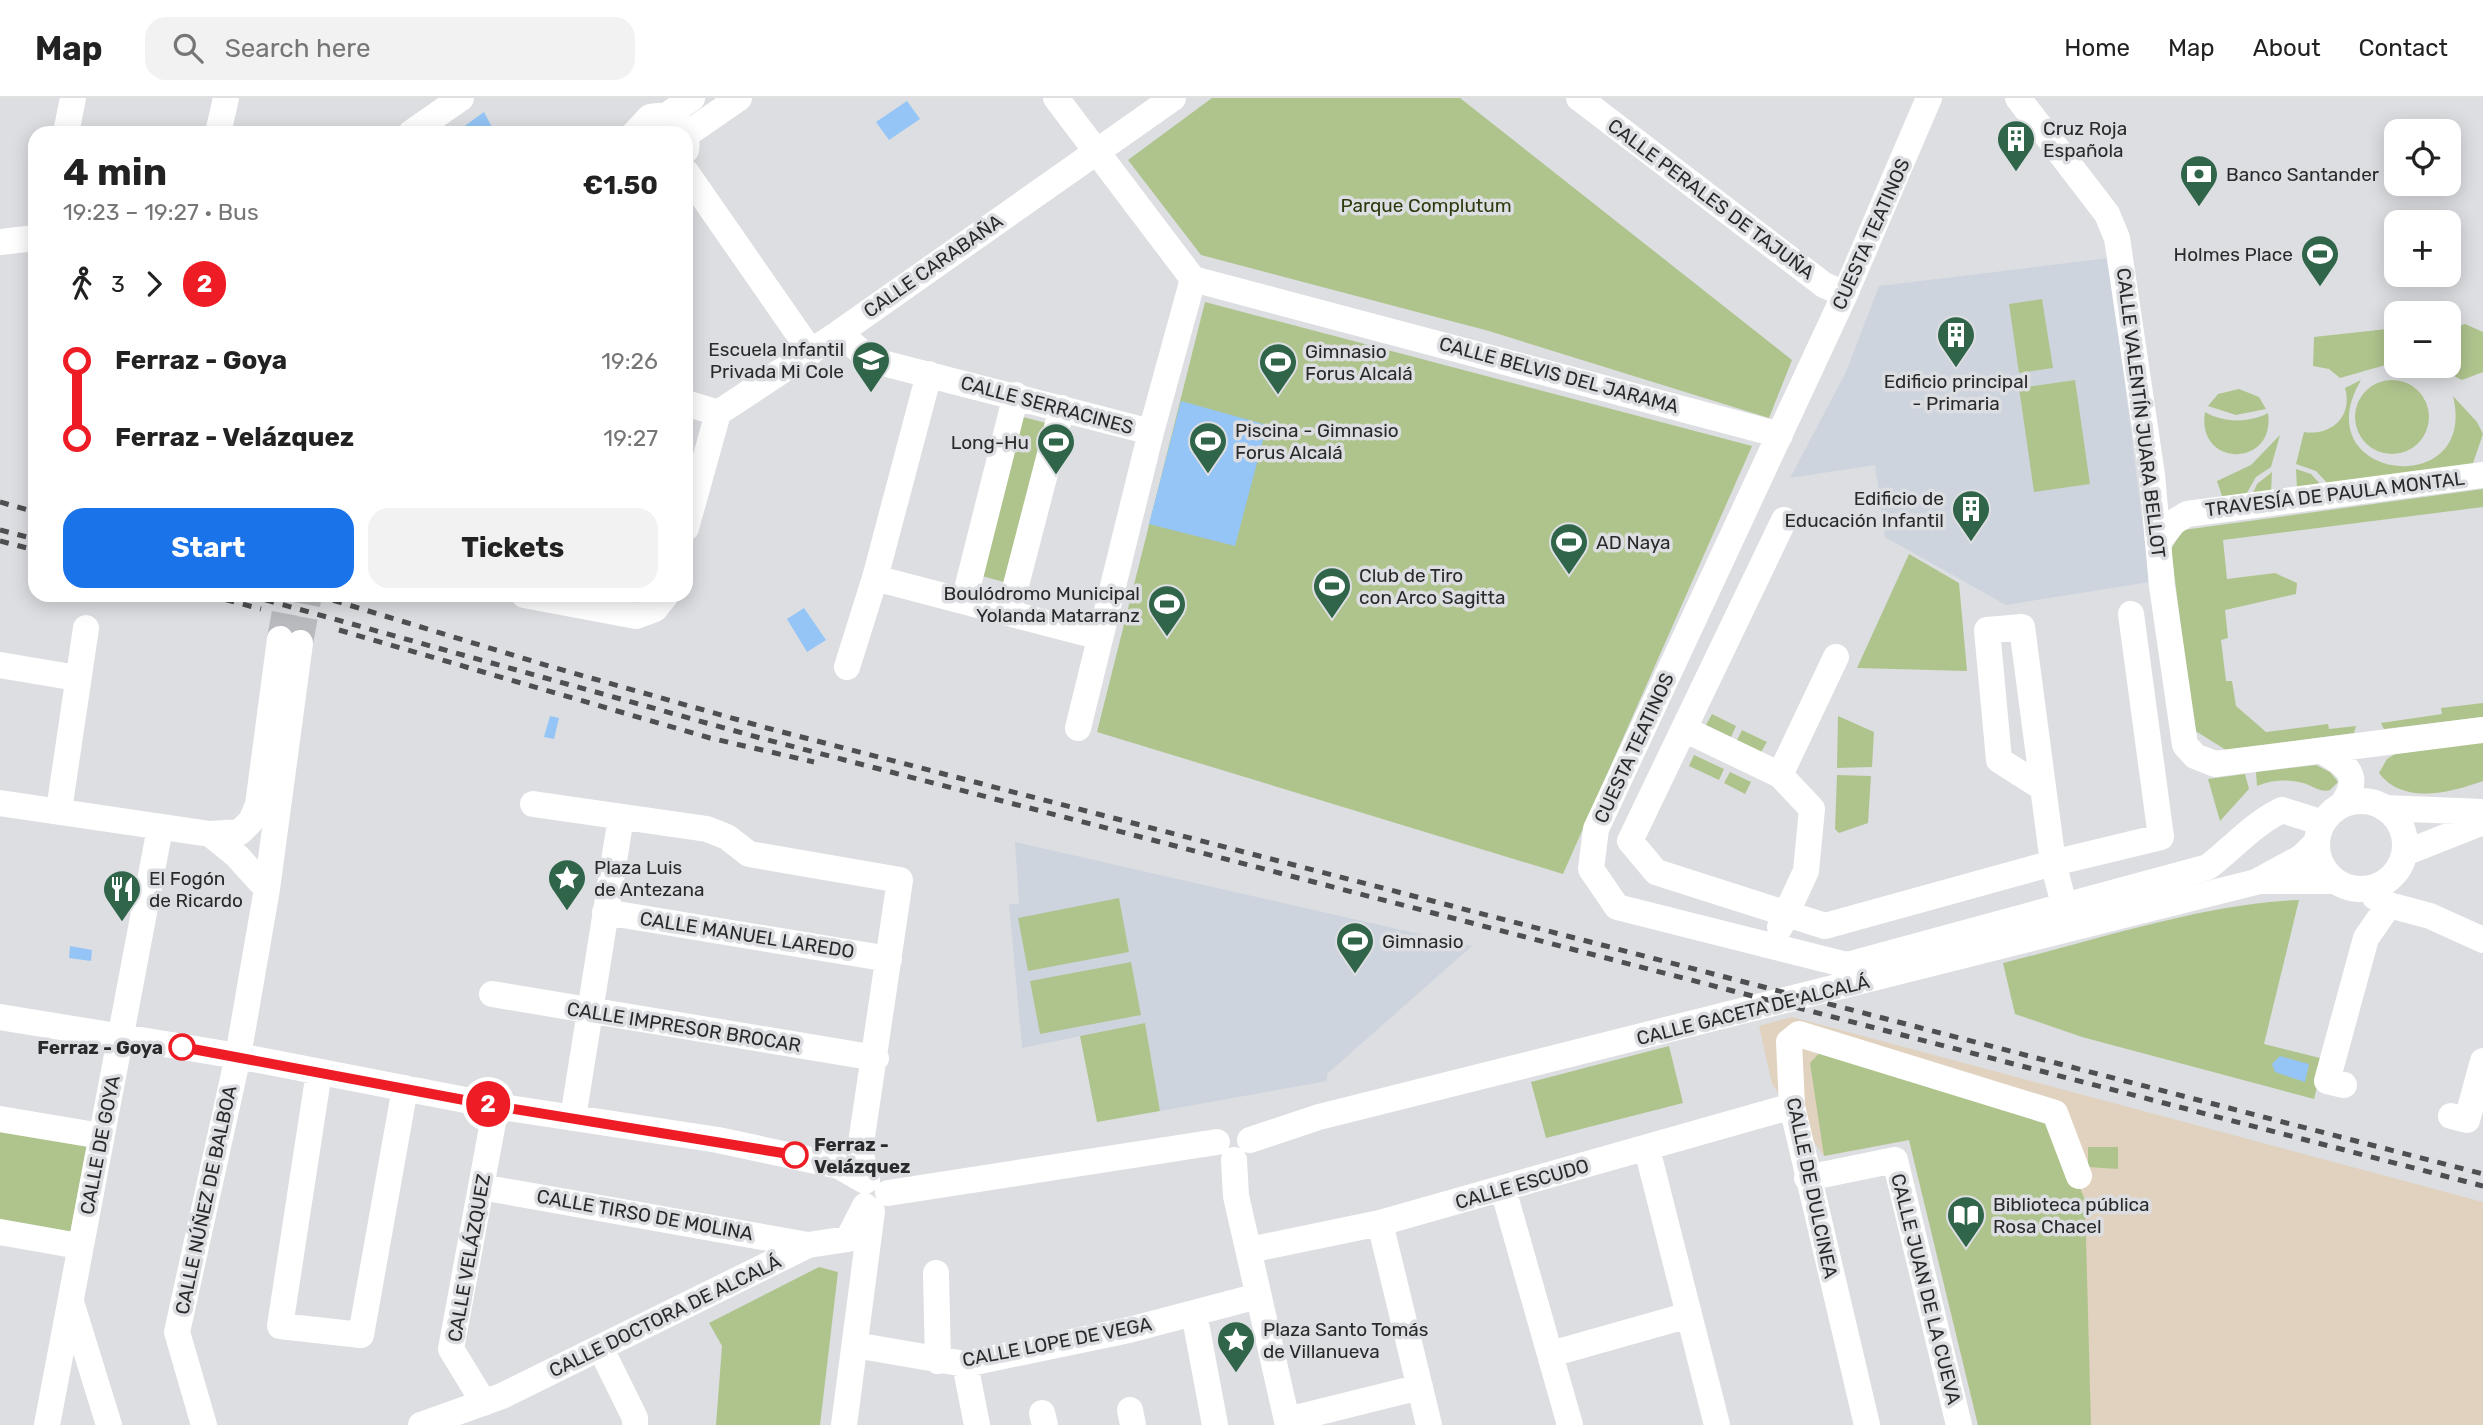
<!DOCTYPE html>
<html lang="en">
<head>
<meta charset="utf-8">
<style>
  body { margin:0; font-family:Rubik,sans-serif; background:#f2f2f2; color:#222; height:100vh; display:flex; flex-direction:column; font-size:26px; white-space:nowrap }
  * { box-sizing:border-box; margin:0 }
  p { font-size:23px; color:#767676 }
  .icon { flex:none; width:38px; height:38px; fill:none; stroke:currentColor; stroke-width:2; stroke-linecap:round; stroke-linejoin:round }
  .map { position:relative; flex:1; overflow:hidden }
  .sheet { position:absolute; left:28px; top:28px; width:665px; height:476px; display:flex; flex-direction:column; background:#fff; border-radius:21px; box-shadow:0 4px 18px #0003 }
  .sheet>* { flex:none }
  .badge { padding:0 14px; border-radius:23px; font-size:24px; line-height:46px }
  .fabs { position:absolute; left:2384px; top:21px; display:grid; gap:14px }
  .fabs a { display:grid; place-items:center; width:77px; height:77px; border-radius:14px; background:#fff; box-shadow:0 4px 18px #0003; font-size:35px }
  .map>.badge { position:absolute; translate:-50% -50%; box-shadow:0 0 0 4px #fff }
  .legs { display:flex; align-items:center; gap:10px; height:77px; padding:0 35px; font-size:23px }
  .legs p { margin-inline-start:auto }
  .head { display:flex; align-items:center; justify-content:space-between; height:119px; padding:0 35px }
  h1 { font-size:38px; font-weight:700; line-height:52px }
  .primary-button { display:flex; gap:14px; margin-top:auto; padding:14px 35px }
  .primary-button a { flex:1; height:80px; border-radius:21px; background:#1a73e8; color:#fff; font-size:28px; font-weight:700; line-height:80px; text-align:center }
  .primary-button a+a { background:#f2f2f2; color:#222 }
  ul { padding:0 35px; list-style:none }
  li { display:flex; align-items:center; gap:24px; height:77px; font-size:26px }
  li i { display:grid; place-items:center; width:10px; height:100%; margin:0 9px; background:currentColor }
  li i::after { content:''; width:18px; height:18px; margin:-9px; border:5px solid; border-radius:50%; background:#fff }
  li p { margin-inline-start:auto }
  li:first-child i { background:linear-gradient(#0000 50%,currentColor 0) }
  li:last-child i { background:linear-gradient(currentColor 50%,#0000 0) }
  header { display:flex; align-items:center; gap:42px; box-sizing:border-box; height:98px; padding:0 35px; background:#fff; border-bottom:2px solid #e0e0e0 }
  header strong { font-size:33px }
  nav { display:flex; gap:38px; margin-inline-start:auto; font-size:24px }
  .search { width:490px; height:63px; background:#f2f2f2; display:flex; align-items:center; gap:18px; box-sizing:border-box; padding:0 24px; border-radius:21px; color:#767676; font-size:26px }
  .map>svg:first-child { display:block }
  .industrial { fill:#e0d2bf }
  .built { fill:#ced4de }
  .green { fill:#afc48d }
  .water { fill:#94c5f6 }
  .lines { fill:none; stroke-linecap:round; stroke-linejoin:round }
  .minor-tunnel { stroke:#b8babd; stroke-width:26; stroke-dasharray:26 13; stroke-linecap:butt }
  .minor { stroke:#fff; stroke-width:26 }
  .rail { stroke:#4e4f50; stroke-width:5; stroke-dasharray:9 9; stroke-linecap:butt }
  .line-1-casing { stroke:#fff; stroke-width:16 }
  .line-1 { stroke:#ee1c25; stroke-width:10 }
  .stop-1-dot { fill:#fff; stroke:#ee1c25; stroke-width:3.5 }
  .labels { text-anchor:middle; dominant-baseline:central; stroke-width:7; stroke-linejoin:round; paint-order:stroke }
  .poi-label { font-size:19px; fill:#292a2b; stroke:#dcdee1; text-anchor:start }
  .street-label { font-size:19px; fill:#292a2b; stroke:#dcdee1 }
  .park-label { font-size:19px; fill:#2b3a0c; stroke:#dcdee1 }
  .stop-label { font-size:19px; font-weight:bold; fill:#292a2b; stroke:#dcdee1; text-anchor:end }
</style>
</head>
<body>
<header>
<strong>Map</strong>
<div class="search"><svg class="icon" aria-label="search" viewBox="0 0 24 24"><circle cx="10" cy="10" r="6"/><path d="M15 15l6 6"/></svg>Search here</div>
<nav><a>Home</a><a>Map</a><a>About</a><a>Contact</a></nav>
</header>
<div class="map">
<svg width="2483" height="1327" viewBox="0 0 2483 1327">
  <rect width="100%" height="100%" fill="#dcdee1"/>
  <path class="industrial" d="M1792,919L2483,1104V1327H1978L1909,1042L1824,1058L1772,986L1759,928Z"/>
  <path class="built" d="M2109,160L2150,484L2006,507L1885,439L1875,367L1790,380L1846,274L1879,188Z
    M1015,744L1472,848L1327,976V983L1160,1013L1145,925L1022,950L1009,806H1019Z"/>
  <path class="green" d="M1212,0H1460L1792,262L1769,320L1489,233L1201,157L1128,62Z
    M2042,201L2053,270L2019,275L2009,206Z
    M1205,204L1752,348L1563,776L1097,634Z
    M2465,226L2483,234V274L2462,282L2446,274L2441,268H2448V232Z
    M2396,230V264L2340,280L2329,271L2313,268L2314,239Z
    M2355 319a37 37 0 1 1 74 0a37 37 0 1 1-74 0Z
    M2075,282L2090,386L2034,394L2019,290Z
    M2361,282C2302,383 2479,404 2453,298L2477,324L2483,336L2472,368L2329,387L2316,373L2296,366L2304,334C2332,338 2353,318 2345,290Z
    M2239,291L2259,299L2266,311L2236,317L2208,308L2218,296Z
    M2205,314C2223,325 2250,325 2268,315C2276,370 2196,370 2205,314Z
    M1007,315L1066,330L1026,490L967,474Z
    M2280,337L2271,369L2256,379L2245,398L2223,401L2217,383L2251,367Z
    M2296,371L2311,376L2322,388L2297,391Z
    M2272,374L2271,395L2252,397L2257,386Z
    M2483,391V409L2223,442L2227,481L2275,475L2297,485L2296,496L2225,512L2228,540L2221,542L2226,583H2232L2236,608L2266,634L2328,626L2329,631L2356,628L2354,635L2226,652L2194,632L2171,451L2183,432Z
    M1909,456L1959,485L1967,573L1857,570Z
    M2483,605V619L2384,631L2381,625L2442,616L2441,610Z
    M1712,616L1736,628L1731,639L1706,627Z
    M1838,618L1874,634L1872,669L1837,670Z
    M1742,632L1767,644L1761,654L1737,642Z
    M2483,644V683C2450,695 2403,707 2379,675L2387,661L2395,656Z
    M1694,657L1724,671L1719,682L1689,668Z
    M2316,667L2330,674L2338,684L2330,692C2320,695 2312,687 2303,685C2287,681 2272,682 2257,688L2256,674Z
    M1730,674L1751,684L1745,696L1724,685Z
    M2245,676L2249,691L2220,723L2208,681Z
    M1837,677L1871,678L1868,725L1839,735L1835,731Z
    M1119,800L1129,854L1028,873L1018,820Z
    M2299,802L2264,946L2324,961L2314,1001L2082,939L2015,916L2003,865C2097,842 2203,806 2299,802Z
    M1131,864L1141,917L1040,936L1030,883Z
    M1145,925L1160,1013L1097,1024L1080,938Z
    M1669,948L1683,1005L1546,1040L1531,984Z
    M1825,949L2051,1019L2085,1102L2091,1327H1978L1909,1042L1824,1058L1810,965Z
    M0,1028L87,1046L69,1141L0,1129Z
    M2088,1049H2118V1071L2088,1069Z
    M819,1169L838,1174L820,1327H716L722,1248L709,1225Z"/>
  <path class="water" d="M907,3L920,21L889,42L876,24Z
    M484,14L495,35H455Z
    M1181,303L1267,327L1235,448L1149,426Z
    M804,510L826,542L807,554L787,521Z
    M550,618L559,620L554,641L544,639Z
    M70,848L92,852L91,863L69,860Z
    M2280,958L2309,966L2305,984L2275,974L2272,966Z"/>
  <g class="lines">
    <path class="minor-tunnel" d="M280,541L288,497
      M300,545L309,497"/>
    <path class="minor" d="M1056,0L1193,181L1780,337
      M1579,0L1824,187L1845,196
      M1929,0L1845,196L1596,731L1591,771L1617,809L1847,867L2208,769C2234,749 2253,726 2282,712L2323,725
      M2018,0L2107,116L2117,140L2152,377L2162,488L2185,647L2195,658L2215,666L2483,632
      M666,18L692,0
      M66,35L73,0
      M218,35L226,0
      M411,35L461,0
      M635,35L650,19C673,14 690,29 686,52
      M687,36L739,0
      M686,74L811,254
      M0,144L35,140
      M839,235L871,262L1151,334L1193,181
      M686,305L718,315L839,235L1173,0
      M1784,422L1630,743L1656,774L1825,828L2053,765L2022,529L1987,532L1999,662L2043,690
      M686,430L718,315
      M2158,444L2174,424L2187,416L2483,377
      M875,480L1100,539
      M524,497L636,518L655,511L666,497
      M964,503L1016,297
      M1009,514L1062,310
      M0,567L77,580
      M847,569L875,480L929,276
      M1078,630L1151,334
      M1684,631L1780,677L1812,711L1806,773L1780,829
      M2322,653C2348,668 2362,678 2342,707
      M1780,677L1836,559
      M2317 747a44 44 0 1 1 88 0a44 44 0 1 1-88 0Z
      M0,705L210,736L240,734L251,723L258,707L280,541
      M533,706L707,731L727,739L749,756L900,782L860,1052L867,1082
      M2384,710L2483,714
      M59,712L86,530
      M210,736L236,757L267,791
      M2405,755L2483,724
      M2261,783H2336
      M2375,799L2389,807L2430,818L2483,842
      M2064,806L2053,765L2161,739L2131,516
      M605,814L889,861
      M492,896L876,960
      M0,919L238,958L496,1008L718,1042L839,1068L865,1083
      M319,974L280,1228L361,1237L405,990
      M2344,987L2327,983L2366,840L2389,807
      M2451,1018L2467,1022L2483,963
      M573,1020L621,719
      M0,1021L101,1038
      M1250,1042L1319,1019L2256,784L2302,759L2317,744
      M1647,1051L1717,1327
      M1234,1062L1236,1098L1288,1327
      M1807,1080L1895,1062L1959,1327
      M481,1089L808,1147
      M1503,1091L1570,1327
      M888,1095L1217,1044
      M1380,1125L1429,1327
      M0,1134L79,1148
      M1249,1152L1380,1125L1792,1008
      M936,1175L938,1263
      M71,1204L109,1327
      M1194,1215L1215,1327
      M855,1247L965,1266L1129,1232L1258,1198
      M601,1251L635,1320V1327
      M1551,1256L1689,1217
      M965,1266L977,1327
      M484,1305L451,1251L496,1008
      M1130,1312L1133,1327
      M1042,1315L1045,1327
      M1287,1322L1420,1289
      M47,1327L160,730
      M204,1327L177,1234L238,958L267,791L300,545
      M421,1327L502,1298L808,1147L848,1141L865,1108
      M844,1327L872,1113
      M1867,1327L1792,1008L1789,944L1799,936L2055,1015L2079,1078"/>
    <path class="rail" d="M0,404L35,414
      M0,432L35,441
      M0,443L35,452
      M208,497L261,511
      M248,497L764,641L2483,1088
      M316,497L552,569L767,630L2483,1076
      M339,532L710,640L814,664"/>
  </g>
  <g class="lines">
    <defs>
      <path id="line-1" d="M182,949L496,1008L795,1057"/>
    </defs>
    <use href="#line-1" class="line-1-casing"/>
    <use href="#line-1" class="line-1"/>
  </g>
  <defs>
    <symbol id="building-pin" viewBox="-11 -11 22 30"><path d="M0 17L-7.5 6A9.5 9.5 0 1 1 7.5 6Z" fill="#30654a" stroke="#dcdee1"/><path d="M-4-6H4V6H1V3H-1V6H-4ZM-2.5-4.3h1.7v1.8h-1.7ZM.8-4.3h1.7v1.8H.8ZM-2.5-1h1.7V.8h-1.7ZM.8-1h1.7V.8H.8Z" fill="#fff"/></symbol>
    <symbol id="bank-pin" viewBox="-11 -11 22 30"><path d="M0 17L-7.5 6A9.5 9.5 0 1 1 7.5 6Z" fill="#30654a" stroke="#dcdee1"/><path d="M-6-4H6V4H-6ZM0-2.3a2.3 2.3 0 1 0 0 4.6a2.3 2.3 0 1 0 0-4.6Z" fill="#fff"/></symbol>
    <symbol id="stadium-pin" viewBox="-11 -11 22 30"><path d="M0 17L-7.5 6A9.5 9.5 0 1 1 7.5 6Z" fill="#30654a" stroke="#dcdee1"/><path d="M0-5a6.5 5 0 1 0 0 10a6.5 5 0 1 0 0-10ZM-3.5-1.8h7v3.6h-7Z" fill="#fff"/></symbol>
    <symbol id="school-pin" viewBox="-11 -11 22 30"><path d="M0 17L-7.5 6A9.5 9.5 0 1 1 7.5 6Z" fill="#30654a" stroke="#dcdee1"/><path d="M0-5L7-2L0 1L-7-2ZM-4 1L0 2.5L4 1V4Q0 6-4 4Z" fill="#fff"/></symbol>
    <symbol id="sight-pin" viewBox="-11 -11 22 30"><path d="M0 17L-7.5 6A9.5 9.5 0 1 1 7.5 6Z" fill="#30654a" stroke="#dcdee1"/><path d="M0-6L1.8-2.2L6-1.7L2.9 1.2L3.7 5.4L0 3.3L-3.7 5.4L-2.9 1.2L-6-1.7L-1.8-2.2Z" fill="#fff"/></symbol>
    <symbol id="restaurant-pin" viewBox="-11 -11 22 30"><path d="M0 17L-7.5 6A9.5 9.5 0 1 1 7.5 6Z" fill="#30654a" stroke="#dcdee1"/><path d="M-5-6h1v4h1v-4h1v4h1v-4h1v5L-1.5 .5V6h-2V.5L-5-1ZM5-6V6H3V1.5H1.5Q1.5-4 5-6Z" fill="#fff"/></symbol>
    <symbol id="library-pin" viewBox="-11 -11 22 30"><path d="M0 17L-7.5 6A9.5 9.5 0 1 1 7.5 6Z" fill="#30654a" stroke="#dcdee1"/><path d="M-6-4Q-3-5.5-.7-3.5V5Q-3 3-6 4ZM6-4Q3-5.5 .7-3.5V5Q3 3 6 4Z" fill="#fff"/></symbol>
  </defs>
  <g fill-rule="evenodd">
    <use href="#building-pin" x="1994" y="19" width="44" height="60"/>
    <use href="#bank-pin" x="2177" y="54" width="44" height="60"/>
    <use href="#stadium-pin" x="2298" y="134" width="44" height="60"/>
    <use href="#building-pin" x="1934" y="215" width="44" height="60"/>
    <use href="#school-pin" x="849" y="240" width="44" height="60"/>
    <use href="#stadium-pin" x="1256" y="242" width="44" height="60"/>
    <use href="#stadium-pin" x="1186" y="321" width="44" height="60"/>
    <use href="#stadium-pin" x="1034" y="322" width="44" height="60"/>
    <use href="#building-pin" x="1949" y="389" width="44" height="60"/>
    <use href="#stadium-pin" x="1547" y="422" width="44" height="60"/>
    <use href="#stadium-pin" x="1310" y="466" width="44" height="60"/>
    <use href="#stadium-pin" x="1145" y="484" width="44" height="60"/>
    <use href="#sight-pin" x="545" y="758" width="44" height="60"/>
    <use href="#restaurant-pin" x="100" y="769" width="44" height="60"/>
    <use href="#stadium-pin" x="1333" y="821" width="44" height="60"/>
    <use href="#library-pin" x="1944" y="1095" width="44" height="60"/>
    <use href="#sight-pin" x="1214" y="1220" width="44" height="60"/>
  </g>
  <g class="stop-1-dot">
    <circle cx="182" cy="949" r="12"/>
    <circle cx="795" cy="1057" r="12"/>
  </g>
  <g class="labels">
    <g class="poi-label">
      <text x="2043" y="30">Cruz Roja<tspan x="2043" dy="22">Española</tspan></text>
      <text x="2226" y="76">Banco Santander</text>
      <text x="2293" y="156" text-anchor="end">Holmes Place</text>
      <text x="844" y="251" text-anchor="end">Escuela Infantil<tspan x="844" dy="22">Privada Mi Cole</tspan></text>
      <text x="1305" y="253">Gimnasio<tspan x="1305" dy="22">Forus Alcalá</tspan></text>
      <text x="1956" y="283" text-anchor="middle">Edificio principal<tspan x="1956" dy="22">- Primaria</tspan></text>
      <text x="1235" y="332">Piscina - Gimnasio<tspan x="1235" dy="22">Forus Alcalá</tspan></text>
      <text x="1029" y="344" text-anchor="end">Long-Hu</text>
      <text x="1944" y="400" text-anchor="end">Edificio de<tspan x="1944" dy="22">Educación Infantil</tspan></text>
      <text x="1596" y="444">AD Naya</text>
      <text x="1359" y="477">Club de Tiro<tspan x="1359" dy="22">con Arco Sagitta</tspan></text>
      <text x="1140" y="495" text-anchor="end">Boulódromo Municipal<tspan x="1140" dy="22">Yolanda Matarranz</tspan></text>
      <text x="594" y="769">Plaza Luis<tspan x="594" dy="22">de Antezana</tspan></text>
      <text x="149" y="780">El Fogón<tspan x="149" dy="22">de Ricardo</tspan></text>
      <text x="1382" y="843">Gimnasio</text>
      <text x="1993" y="1106">Biblioteca pública<tspan x="1993" dy="22">Rosa Chacel</tspan></text>
      <text x="1263" y="1231">Plaza Santo Tomás<tspan x="1263" dy="22">de Villanueva</tspan></text>
    </g>
    <g class="street-label">
      <text transform="translate(1711 101) rotate(37)">CALLE PERALES DE TAJUÑA</text>
      <text transform="translate(1871 136) rotate(-66)">CUESTA TEATINOS</text>
      <text transform="translate(933 168) rotate(-35)">CALLE CARABAÑA</text>
      <text transform="translate(1559 277) rotate(15)">CALLE BELVIS DEL JARAMA</text>
      <text transform="translate(1047 307) rotate(15)">CALLE SERRACINES</text>
      <text transform="translate(2141 315) rotate(83)">CALLE VALENTÍN JUARA BELLOT</text>
      <text transform="translate(2335 396) rotate(-7)">TRAVESÍA DE PAULA MONTAL</text>
      <text transform="translate(1634 650) rotate(-65)">CUESTA TEATINOS</text>
      <text transform="translate(747 837) rotate(9)">CALLE MANUEL LAREDO</text>
      <text transform="translate(1753 912) rotate(-14)">CALLE GACETA DE ALCALÁ</text>
      <text transform="translate(684 929) rotate(9)">CALLE IMPRESOR BROCAR</text>
      <text transform="translate(100 1047) rotate(-79)">CALLE DE GOYA</text>
      <text transform="translate(1522 1086) rotate(-16)">CALLE ESCUDO</text>
      <text transform="translate(1812 1090) rotate(78)">CALLE DE DULCINEA</text>
      <text transform="translate(206 1102) rotate(-78)">CALLE NÚÑEZ DE BALBOA</text>
      <text transform="translate(645 1117) rotate(10)">CALLE TIRSO DE MOLINA</text>
      <text transform="translate(469 1160) rotate(-80)">CALLE VELÁZQUEZ</text>
      <text transform="translate(1926 1191) rotate(76)">CALLE JUAN DE LA CUEVA</text>
      <text transform="translate(665 1218) rotate(-26)">CALLE DOCTORA DE ALCALÁ</text>
      <text transform="translate(1057 1244) rotate(-11)">CALLE LOPE DE VEGA</text>
    </g>
    <g class="park-label">
      <text x="1426" y="107">Parque Complutum</text>
    </g>
    <g class="stop-label">
      <text x="163" y="949">Ferraz - Goya</text>
      <text x="814" y="1046" text-anchor="start">Ferraz -<tspan x="814" dy="22">Velázquez</tspan></text>
    </g>
  </g>
</svg>
<div class="fabs">
<a><svg class="icon" aria-label="locate" viewBox="0 0 24 24"><circle cx="12" cy="12" r="6"/><path d="M12 2v4M12 18v4M2 12h4M18 12h4"/></svg></a>
<a>+</a>
<a>−</a>
</div>
<b class="badge" style="left:488px;top:1006px;background:#ee1c25;color:#fff">2</b>
<section class="sheet">
<div class="head"><div><h1>4 min</h1><p>19:23 – 19:27 · Bus</p></div><b>€1.50</b></div>
<div class="legs"><svg class="icon" aria-label="walk" viewBox="0 0 24 24"><circle cx="13" cy="4" r="2"/><path d="M13 8l-2 6 4 7M11 14l-3 7M7 12l3-4h3l4 4"/></svg>3<svg class="icon" aria-label="forward" viewBox="0 0 24 24"><path d="M9 5l7 7-7 7"/></svg><b class="badge" style="background:#ee1c25;color:#fff">2</b></div>
<ul>
<li><i style="color:#ee1c25"></i><b>Ferraz - Goya</b><p>19:26</p></li>
<li><i style="color:#ee1c25"></i><b>Ferraz - Velázquez</b><p>19:27</p></li>
</ul>
<div class="primary-button"><a>Start</a><a>Tickets</a></div>
</section>
</div>
</body>
</html>
